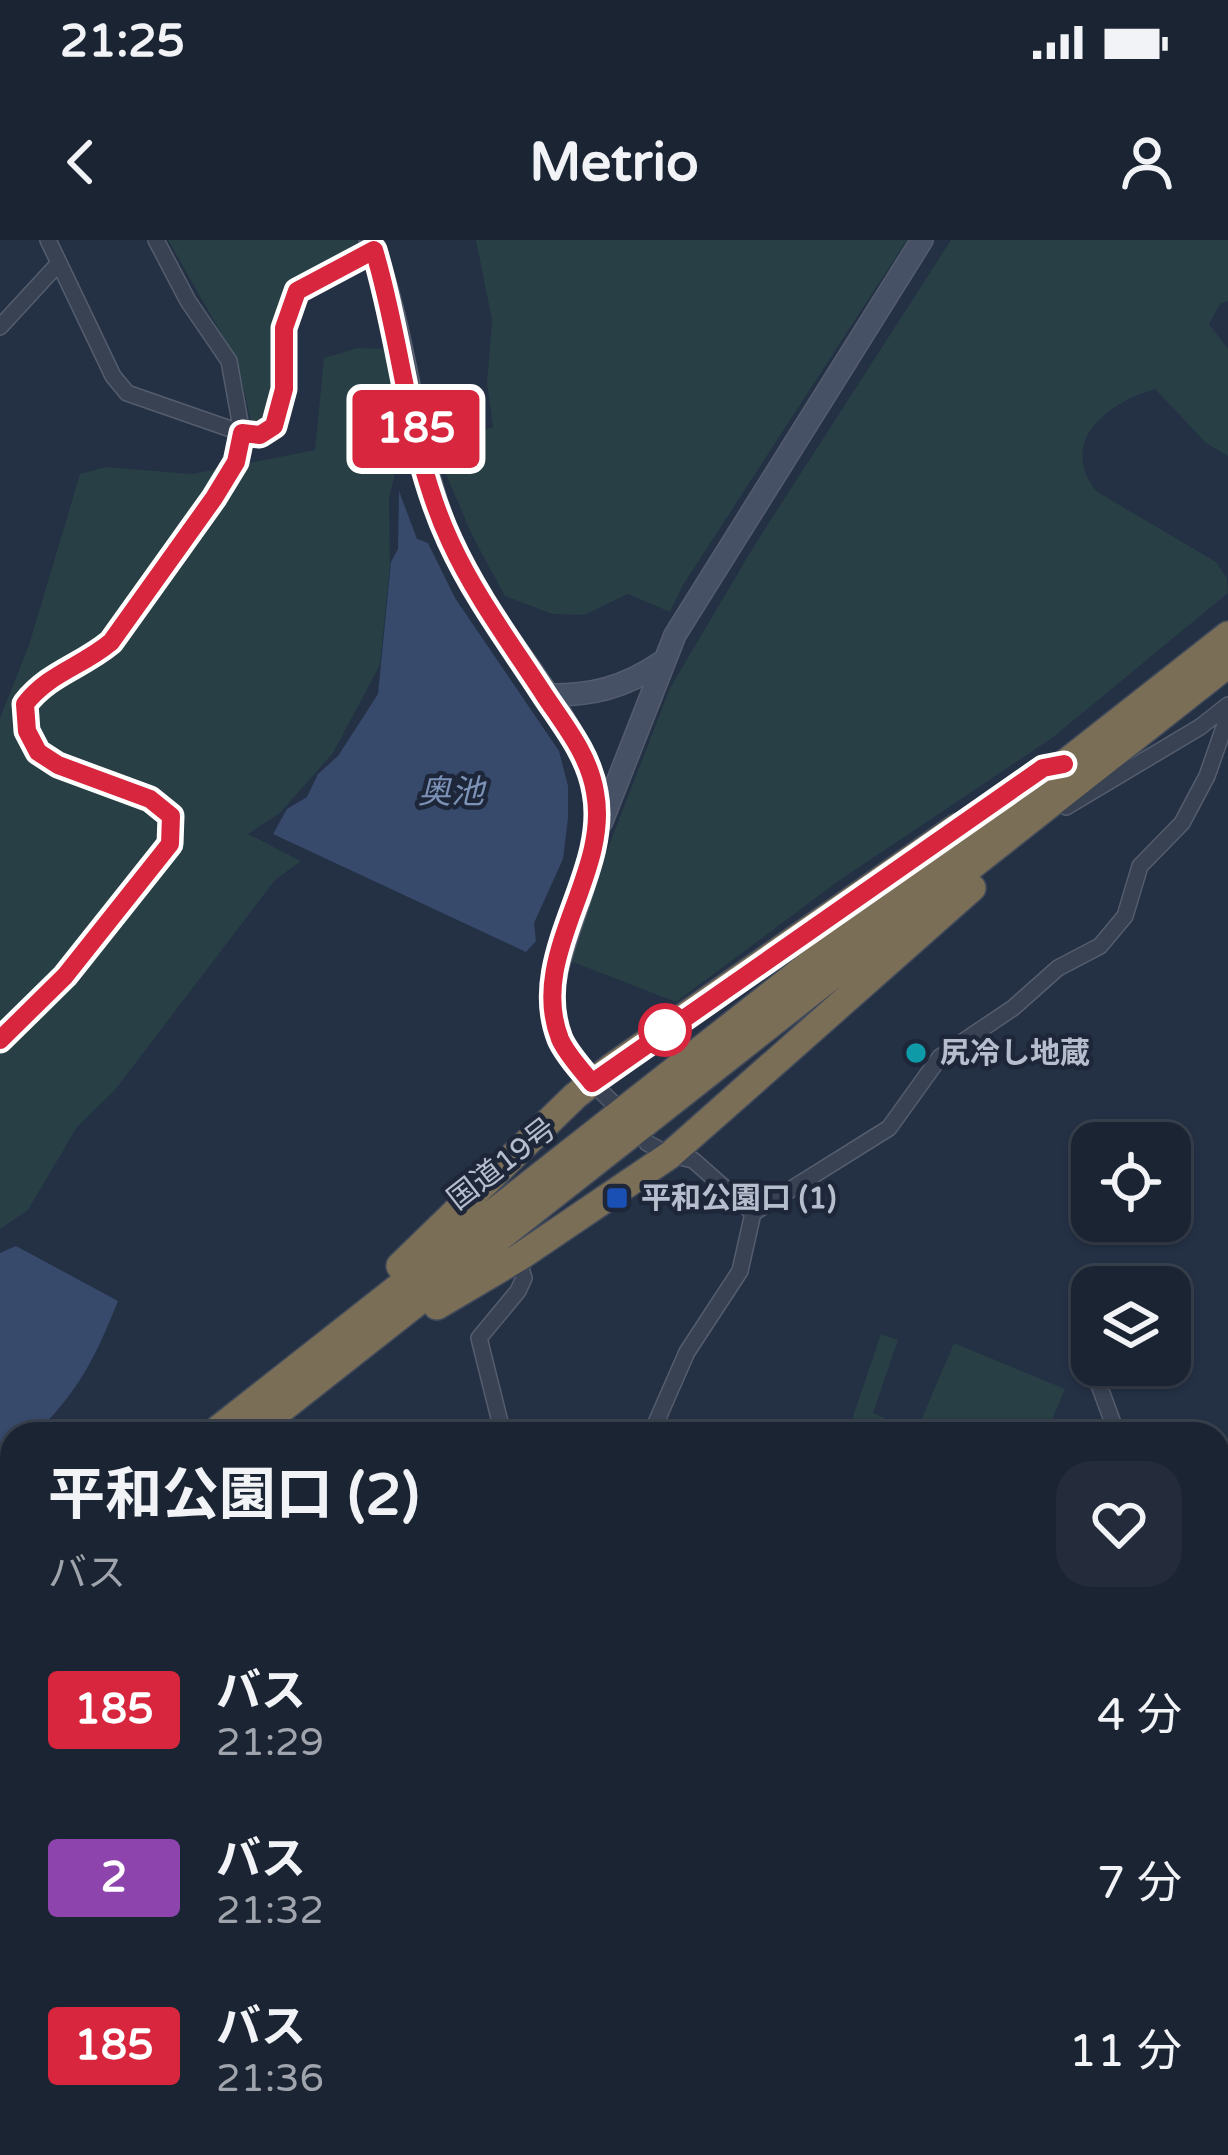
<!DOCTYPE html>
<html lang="ja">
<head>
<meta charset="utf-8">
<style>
  body { margin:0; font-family:"Varela Round","Noto Sans JP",sans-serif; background:#242c3b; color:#f1f3f6; height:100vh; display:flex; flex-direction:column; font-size:45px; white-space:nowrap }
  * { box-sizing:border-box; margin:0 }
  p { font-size:39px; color:#a0a4ac }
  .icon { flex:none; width:66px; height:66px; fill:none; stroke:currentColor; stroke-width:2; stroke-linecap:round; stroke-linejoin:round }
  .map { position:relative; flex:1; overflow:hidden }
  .drawer { position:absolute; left:0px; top:1182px; width:1230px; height:735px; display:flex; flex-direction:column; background:#1b2433; border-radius:36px 36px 0 0; box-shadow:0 3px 9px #0004,0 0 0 3px #39414e }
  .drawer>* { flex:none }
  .badge { padding:0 24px; border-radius:9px; font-size:42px; line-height:78px }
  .buttons { position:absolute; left:1071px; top:882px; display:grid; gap:24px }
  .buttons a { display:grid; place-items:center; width:120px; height:120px; border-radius:24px; background:#1b2433; box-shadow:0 3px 9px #0004,0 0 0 3px #39414e; font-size:60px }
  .map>.badge { position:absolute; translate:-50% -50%; box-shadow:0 0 0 6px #fff }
  .round { display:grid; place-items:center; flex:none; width:126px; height:126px; border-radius:36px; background:#242c3b }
  .head { display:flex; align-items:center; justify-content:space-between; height:204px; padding:0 48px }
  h1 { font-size:57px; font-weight:700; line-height:90px }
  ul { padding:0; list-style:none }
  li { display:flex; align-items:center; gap:36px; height:168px; padding:0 48px }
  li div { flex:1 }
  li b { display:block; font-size:45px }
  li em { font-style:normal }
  li .badge { min-width:132px; font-weight:700; text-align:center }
  .status { display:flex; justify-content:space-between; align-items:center; height:84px; padding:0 60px; background:#1b2433; direction:ltr }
  .status svg { height:33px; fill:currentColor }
  header { display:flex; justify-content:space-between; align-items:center; height:156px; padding:0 48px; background:#1b2433; font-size:54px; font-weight:700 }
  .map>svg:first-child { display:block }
  .green { fill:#273f45 }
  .water { fill:#374a6c }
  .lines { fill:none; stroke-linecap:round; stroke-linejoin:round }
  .street-casing { stroke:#545d6d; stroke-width:18 }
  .secondary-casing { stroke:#545d6d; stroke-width:24 }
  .highway-casing { stroke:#414a5a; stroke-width:30 }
  .street { stroke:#394253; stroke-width:15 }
  .secondary { stroke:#475166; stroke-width:21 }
  .highway { stroke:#7a6e56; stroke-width:27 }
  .line-casing { stroke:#fff; stroke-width:27 }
  .line { stroke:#d7263d; stroke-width:18 }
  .stop-dot { fill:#fff; stroke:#d7263d; stroke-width:6 }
  .culture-dot { fill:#0f9aa8; stroke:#1e2739; stroke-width:4.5 }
  .transit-dot { fill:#1a4fb4; stroke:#1e2739; stroke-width:4.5 }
  .labels { text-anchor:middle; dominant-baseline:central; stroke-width:9; stroke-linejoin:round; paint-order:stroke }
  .poi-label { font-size:30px; font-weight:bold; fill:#b6becd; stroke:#1e2739; text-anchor:start }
  .street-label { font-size:30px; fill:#b6becd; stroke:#1e2739 }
  .water-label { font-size:33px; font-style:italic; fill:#7c91b6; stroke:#1e2739 }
</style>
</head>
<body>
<div class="status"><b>21:25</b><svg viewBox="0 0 49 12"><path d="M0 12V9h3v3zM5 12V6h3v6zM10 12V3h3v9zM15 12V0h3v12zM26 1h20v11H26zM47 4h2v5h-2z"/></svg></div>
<header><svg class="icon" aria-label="back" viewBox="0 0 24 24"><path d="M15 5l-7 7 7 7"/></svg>Metrio<svg class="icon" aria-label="person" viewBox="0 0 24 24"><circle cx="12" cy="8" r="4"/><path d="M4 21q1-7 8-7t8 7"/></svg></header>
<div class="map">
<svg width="1228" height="1915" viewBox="0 0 1228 1915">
  <rect width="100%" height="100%" fill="#243044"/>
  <path class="green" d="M168,0H357V7L284,51L276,147L269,182L252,186L237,121Z
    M476,0H907L683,345L670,372L628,354L584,375L552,374L505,356L472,295L433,204L493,187L487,143L492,80Z
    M951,0H1228V61L1220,64L1209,84L1228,109V216L1206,203L1155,149C1107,163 1058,201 1096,251L1216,322L1227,338L1228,353L1052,498L837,642L676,762L565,719L670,448L754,306Z
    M357,108L385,109L404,196L389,258L390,325L380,425L333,513L280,573L248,594L301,621L275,640L115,850L77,887L28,970L0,989V478L29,405L80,234L106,227L192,234L315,210L324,118Z
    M881,1094L898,1100L873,1173L885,1178L880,1194H847Z
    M954,1103L1065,1149L1046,1194H915Z"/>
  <path class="water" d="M399,251L417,299L428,303L455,358L559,511L568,546V578L563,619L534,683L536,701L526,712L273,594L287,569L307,557L318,534L338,516L378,454L391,322L398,309Z
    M16,1006L118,1061C95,1118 79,1151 35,1194H12V1216L0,1228V1013Z"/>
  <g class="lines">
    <defs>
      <path id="street" d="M156,0L188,61L229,121L242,193L260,195L274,186L284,149V87L297,51L375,11
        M0,87L58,24
        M1066,567L1200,487L1228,465
        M555,739C552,798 573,825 615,865
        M0,799L65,736L170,604L171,576L150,559L59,525L38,512L27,491L24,464C49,433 81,427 111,402L215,258L236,222L242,193L127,153L113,136L48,0
        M647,903L670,915L693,920L753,973
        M1092,1126L1117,1194
        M503,1194L479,1098L518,1051L524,1038L518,1018
        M651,1194L687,1112L740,1031L753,973L889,888L940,817L1013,768L1058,728L1100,706L1125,676L1140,626L1182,583L1207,536L1228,476
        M0,1545L12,1535
        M0,1760L12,1777
        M90,1905L102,1915
        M7,1915L13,1905
        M160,1915L166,1905
        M360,1915L364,1905
        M808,1915L813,1905"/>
      <path id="secondary" d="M370,0C415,111 410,235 470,341C506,404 589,491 597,562C603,617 566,684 555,739
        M545,455C591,456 624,448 662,422
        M602,581L675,395L922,0"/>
      <path id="highway" d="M400,1026L575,856L613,826L957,587
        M437,1066L518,1018L670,915L972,648
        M212,1194L1228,395
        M250,1194L1228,424
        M0,1362L12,1352
        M0,1390L12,1381"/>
    </defs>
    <use href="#street" class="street-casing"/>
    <use href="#secondary" class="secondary-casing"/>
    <use href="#highway" class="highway-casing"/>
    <use href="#street" class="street"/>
    <use href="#secondary" class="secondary"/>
    <use href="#highway" class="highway"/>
  </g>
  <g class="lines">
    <defs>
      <path id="line" d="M0,800L65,736L170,604L171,576L150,559L58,525L38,512L27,491L25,464C49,433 81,427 111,402L214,258L236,222L242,193L260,195L274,186L284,149V88L297,51L374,10C403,105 408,211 450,301C475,356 512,405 545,456C565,486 589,515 595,552C611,635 527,715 560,799C567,815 582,830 592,843L1043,528L1064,524"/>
    </defs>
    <use href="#line" class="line-casing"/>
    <use href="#line" class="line"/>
  </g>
  <circle class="stop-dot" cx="665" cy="790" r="24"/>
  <circle class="culture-dot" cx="916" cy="813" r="12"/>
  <rect class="transit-dot" x="605" y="946" width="24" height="24" rx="6"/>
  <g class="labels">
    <g class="poi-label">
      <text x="940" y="813">尻冷し地蔵</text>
      <text x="641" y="958">平和公園口 (1)</text>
    </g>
    <g class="street-label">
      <text transform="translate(502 924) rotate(-38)">国道19号</text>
    </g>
    <g class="water-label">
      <text x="451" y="552">奥池</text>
    </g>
  </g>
</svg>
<div class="buttons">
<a><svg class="icon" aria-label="locate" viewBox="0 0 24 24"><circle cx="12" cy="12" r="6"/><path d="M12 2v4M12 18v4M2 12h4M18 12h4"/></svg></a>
<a><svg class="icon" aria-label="layers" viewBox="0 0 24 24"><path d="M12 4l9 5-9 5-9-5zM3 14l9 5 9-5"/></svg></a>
</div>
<b class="badge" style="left:416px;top:189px;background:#d7263d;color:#fff">185</b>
<section class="drawer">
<div class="head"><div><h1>平和公園口 (2)</h1><p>バス</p></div><a class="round"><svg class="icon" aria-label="heart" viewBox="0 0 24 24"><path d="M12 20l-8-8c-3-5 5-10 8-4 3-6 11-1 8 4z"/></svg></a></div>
<ul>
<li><span class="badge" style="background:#d7263d;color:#fff">185</span><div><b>バス</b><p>21:29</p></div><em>4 分</em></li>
<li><span class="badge" style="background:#8e44ad;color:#fff">2</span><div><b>バス</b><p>21:32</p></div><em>7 分</em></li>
<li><span class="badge" style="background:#d7263d;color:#fff">185</span><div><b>バス</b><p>21:36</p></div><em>11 分</em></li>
</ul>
</section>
</div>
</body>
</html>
